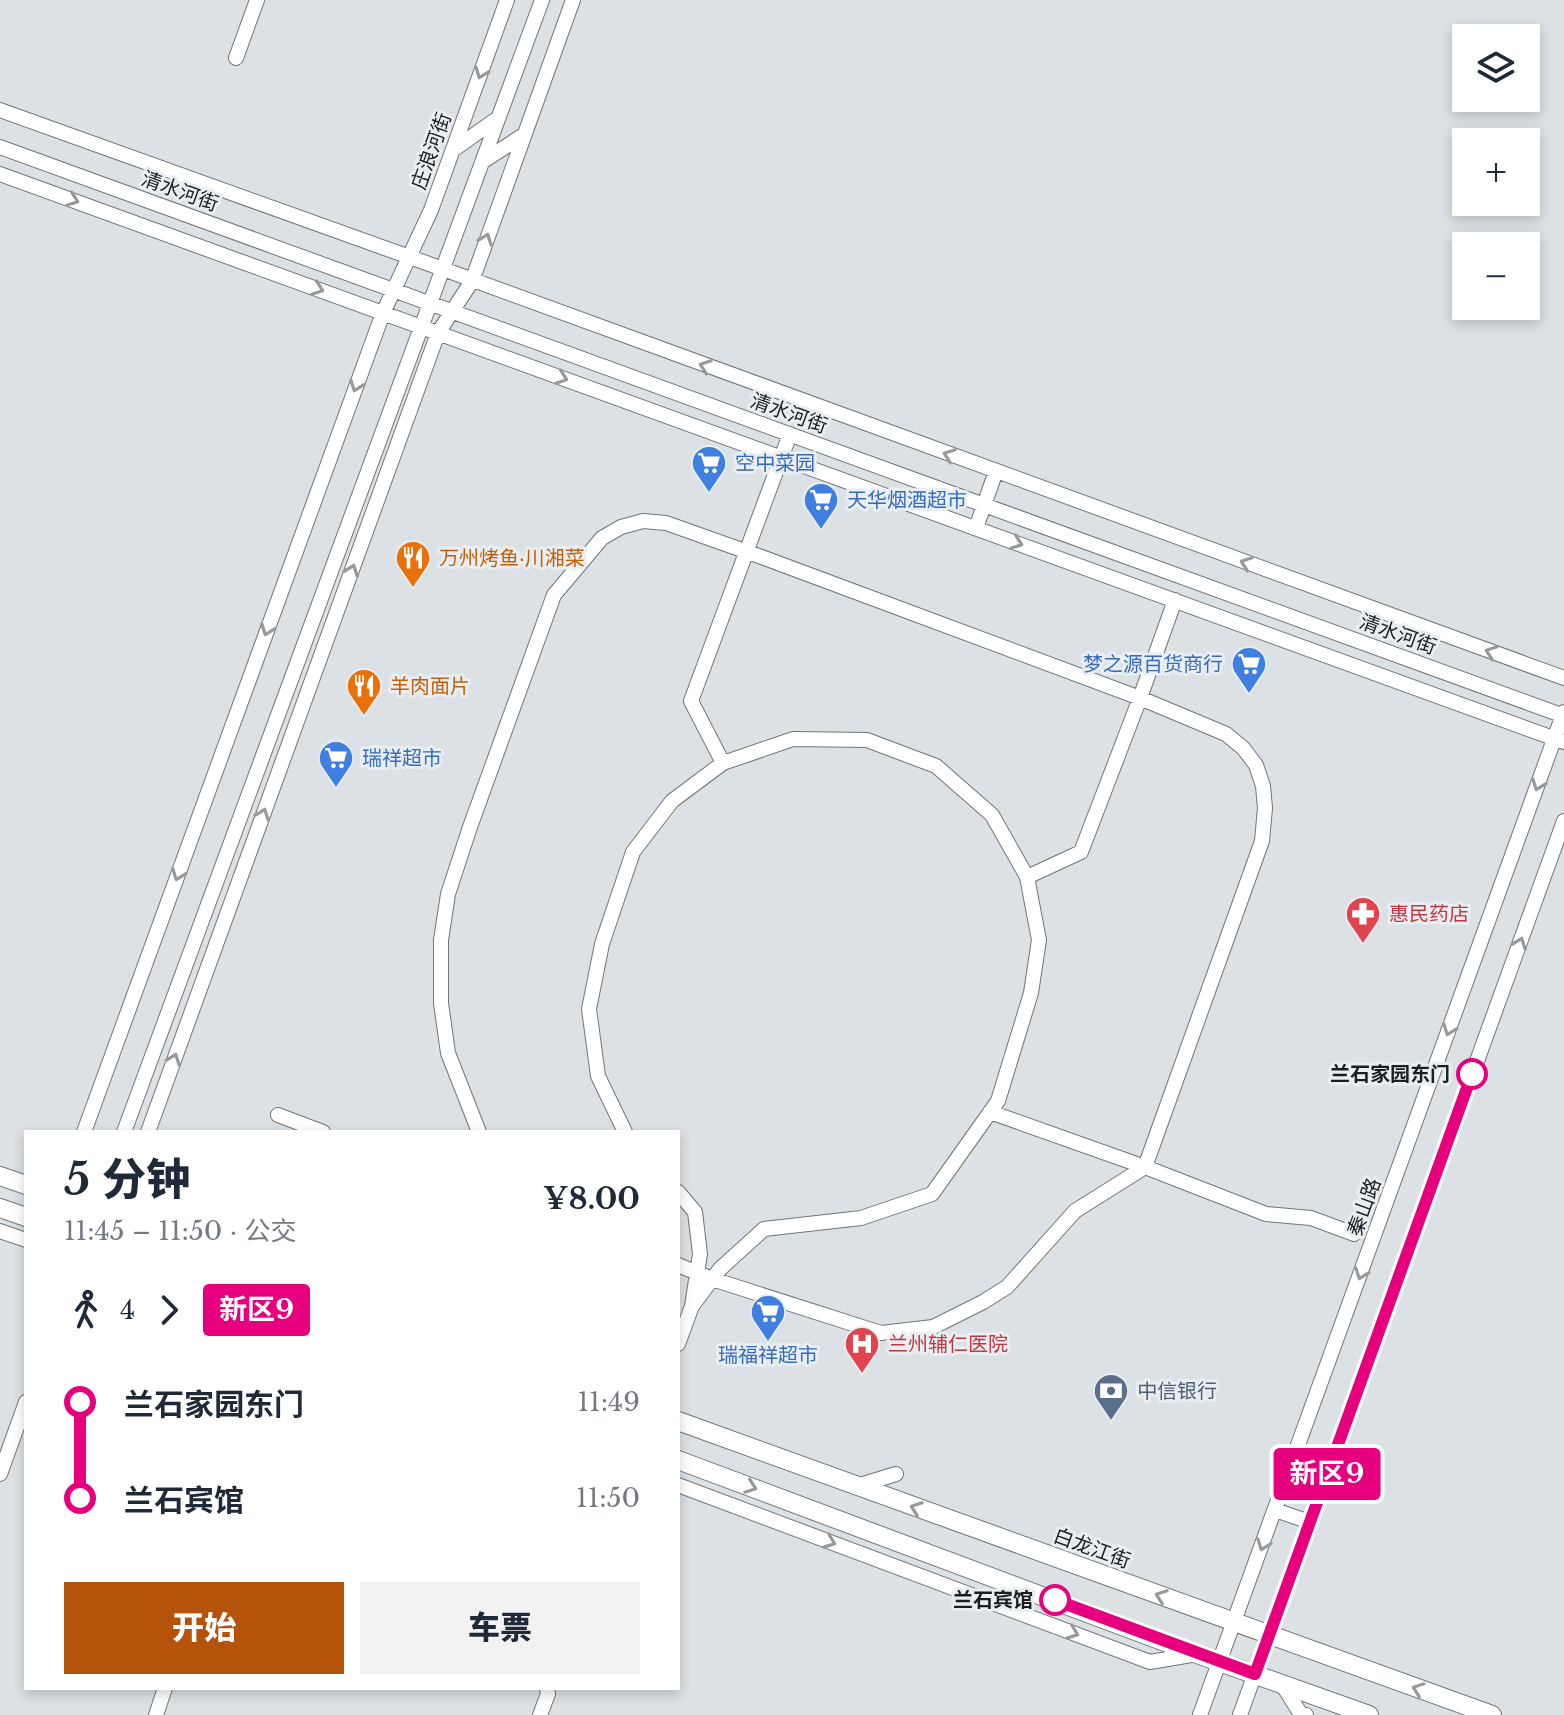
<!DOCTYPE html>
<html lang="zh">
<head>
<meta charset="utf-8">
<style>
  body { margin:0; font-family:"Libre Baskerville","Noto Sans SC",serif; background:#f2f2f3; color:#1f2937; height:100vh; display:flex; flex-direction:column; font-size:30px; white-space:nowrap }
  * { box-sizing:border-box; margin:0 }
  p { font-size:26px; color:#747a83 }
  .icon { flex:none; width:44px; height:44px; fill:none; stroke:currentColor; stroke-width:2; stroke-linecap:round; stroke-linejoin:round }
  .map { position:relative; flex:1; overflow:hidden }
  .side { position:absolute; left:24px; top:1130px; width:656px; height:560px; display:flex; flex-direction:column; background:#fff; border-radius:0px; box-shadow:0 4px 12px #0003 }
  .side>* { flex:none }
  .badge { padding:0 16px; border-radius:6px; font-size:28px; line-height:52px }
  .fabs { position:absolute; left:1452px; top:24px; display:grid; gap:16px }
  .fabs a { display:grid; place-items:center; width:88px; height:88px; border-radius:0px; background:#fff; box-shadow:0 4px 12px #0003; font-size:40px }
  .map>.badge { position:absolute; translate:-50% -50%; box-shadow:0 0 0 4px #fff }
  .legs { display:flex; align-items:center; gap:12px; height:88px; padding:0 40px; font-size:26px }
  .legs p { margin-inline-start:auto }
  .headline { display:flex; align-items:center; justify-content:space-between; height:136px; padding:0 40px }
  h1 { font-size:44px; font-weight:800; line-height:60px }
  .primary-button { display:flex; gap:16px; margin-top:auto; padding:16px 40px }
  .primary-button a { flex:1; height:92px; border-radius:0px; background:#b45309; color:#fff; font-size:32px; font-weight:800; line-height:92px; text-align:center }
  .primary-button a+a { background:#f2f2f3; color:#1f2937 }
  ul { padding:0 40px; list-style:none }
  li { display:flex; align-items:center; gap:28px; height:96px; font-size:30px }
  li i { display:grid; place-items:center; width:12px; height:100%; margin:0 10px; background:currentColor }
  li i::after { content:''; width:20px; height:20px; margin:-10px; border:6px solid; border-radius:50%; background:#fff }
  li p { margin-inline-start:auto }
  li:first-child i { background:linear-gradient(#0000 50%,currentColor 0) }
  li:last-child i { background:linear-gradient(currentColor 50%,#0000 0) }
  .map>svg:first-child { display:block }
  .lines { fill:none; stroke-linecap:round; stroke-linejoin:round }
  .minor-casing { stroke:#717579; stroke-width:16 }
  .major-casing { stroke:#717579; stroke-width:20 }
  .minor { stroke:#fff; stroke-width:14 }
  .major { stroke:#fff; stroke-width:18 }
  .oneway { stroke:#99999a }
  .line-1-casing { stroke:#fff; stroke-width:18 }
  .line-1 { stroke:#e6007e; stroke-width:12 }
  .stop-1-dot { fill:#fff; stroke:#e6007e; stroke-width:4 }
  .labels { text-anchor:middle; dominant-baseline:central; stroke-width:6; stroke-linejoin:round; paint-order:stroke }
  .street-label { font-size:20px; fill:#1c1d1f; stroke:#e9eef3 }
  .shop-label { font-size:20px; fill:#366cbe; stroke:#e9eef3; text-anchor:start }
  .food-label { font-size:20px; fill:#c56008; stroke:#e9eef3; text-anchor:start }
  .health-label { font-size:20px; fill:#be3a42; stroke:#e9eef3; text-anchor:start }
  .stop-label { font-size:20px; font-weight:bold; fill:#1c1d1f; stroke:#e9eef3; text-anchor:end }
  .service-label { font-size:20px; fill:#4e5e75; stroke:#e9eef3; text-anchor:start }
</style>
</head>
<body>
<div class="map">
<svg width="1564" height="1715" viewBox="0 0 1564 1715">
  <rect width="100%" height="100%" fill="#dce1e5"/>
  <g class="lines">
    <defs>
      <path id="minor" d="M236,58L257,0
        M0,110L443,269L1564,678
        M0,147L1564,716
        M453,150L498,118
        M482,162L525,134
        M0,174L1564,742
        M976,528L996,471
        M723,763L691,701L790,434
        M1027,877L1081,852L1140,698L1175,600
        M990,1112L1145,1167L1266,1214L1311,1218L1354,1234
        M278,1115L323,1132
        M84,1132L383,313L431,210L507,0
        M124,1132L542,0
        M148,1132L438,333L472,281L573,0
        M479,1132L448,1053L441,1003V940L448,894L470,827L554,595L602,538L621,527L643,521L666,523L759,556L1140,698L1226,734L1243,748L1256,765L1263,786L1265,808L1262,841L1145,1167L1075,1211L1007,1287L983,1302L933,1327L881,1333L712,1279L678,1265
        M625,1132L598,1076L589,1009L602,944L633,852L672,801L723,763L793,739L867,740L936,766L992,815L1027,877L1039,940L1031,993L998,1101L932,1194L861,1218L764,1229L720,1269L692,1306
        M678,1192L695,1212L700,1254L692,1306L678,1344
        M0,1231L26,1240
        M0,1474L26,1402
        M678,1485L1150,1662L1197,1654
        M857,1486L896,1474
        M1275,1510L1310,1522
        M1282,1684L1300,1713L1306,1715
        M156,1715L165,1688
        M540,1715L548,1694L547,1688
        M1200,1715L1564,712
        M1240,1715L1564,821"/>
      <path id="major" d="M0,1176L26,1185
        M0,1208L26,1217
        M678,1421L1492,1715
        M678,1460L1197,1654L1369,1715"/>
    </defs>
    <use href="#minor" class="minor-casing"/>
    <use href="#major" class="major-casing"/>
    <use href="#minor" class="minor"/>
    <use href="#major" class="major"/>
  </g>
  <defs><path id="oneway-chevron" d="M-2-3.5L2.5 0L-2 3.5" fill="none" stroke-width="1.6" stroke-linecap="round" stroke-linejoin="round" transform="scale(2)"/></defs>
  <g class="oneway">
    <use href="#oneway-chevron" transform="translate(481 73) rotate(110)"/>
    <use href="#oneway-chevron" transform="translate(73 200) rotate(20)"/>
    <use href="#oneway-chevron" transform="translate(486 239) rotate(-70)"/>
    <use href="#oneway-chevron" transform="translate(318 289) rotate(20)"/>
    <use href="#oneway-chevron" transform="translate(705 366) rotate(-160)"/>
    <use href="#oneway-chevron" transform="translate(562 378) rotate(20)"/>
    <use href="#oneway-chevron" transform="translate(356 386) rotate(110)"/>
    <use href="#oneway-chevron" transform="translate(949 455) rotate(-160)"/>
    <use href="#oneway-chevron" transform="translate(1017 543) rotate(20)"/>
    <use href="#oneway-chevron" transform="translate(1246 563) rotate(-160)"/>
    <use href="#oneway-chevron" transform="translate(352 570) rotate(-70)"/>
    <use href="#oneway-chevron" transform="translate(267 630) rotate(110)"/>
    <use href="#oneway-chevron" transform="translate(1491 652) rotate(-160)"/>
    <use href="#oneway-chevron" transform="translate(1538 785) rotate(110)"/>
    <use href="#oneway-chevron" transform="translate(263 814) rotate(-70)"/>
    <use href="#oneway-chevron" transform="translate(178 875) rotate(110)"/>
    <use href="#oneway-chevron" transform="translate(1520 943) rotate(-70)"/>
    <use href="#oneway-chevron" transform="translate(1449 1030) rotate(110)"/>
    <use href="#oneway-chevron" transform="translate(174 1059) rotate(-70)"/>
    <use href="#oneway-chevron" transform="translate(1361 1274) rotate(110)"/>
    <use href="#oneway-chevron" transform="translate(751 1487) rotate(20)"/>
    <use href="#oneway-chevron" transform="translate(916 1508) rotate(-160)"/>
    <use href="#oneway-chevron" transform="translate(830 1542) rotate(21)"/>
    <use href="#oneway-chevron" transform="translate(1263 1545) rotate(110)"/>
    <use href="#oneway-chevron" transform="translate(1161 1596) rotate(-160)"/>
    <use href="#oneway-chevron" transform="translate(1073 1633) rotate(21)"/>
    <use href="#oneway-chevron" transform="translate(1418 1689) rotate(-160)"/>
  </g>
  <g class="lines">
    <defs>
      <path id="line-1" d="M1055,1600L1255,1674L1472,1074"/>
    </defs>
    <use href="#line-1" class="line-1-casing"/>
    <use href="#line-1" class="line-1"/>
  </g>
  <defs>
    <symbol id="supermarket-pin" viewBox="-11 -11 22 30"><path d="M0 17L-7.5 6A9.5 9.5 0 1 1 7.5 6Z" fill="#3f7fe0" stroke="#e9eef3"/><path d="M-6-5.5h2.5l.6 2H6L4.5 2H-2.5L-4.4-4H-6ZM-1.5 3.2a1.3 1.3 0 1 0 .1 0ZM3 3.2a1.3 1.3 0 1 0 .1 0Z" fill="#fff"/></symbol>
    <symbol id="restaurant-pin" viewBox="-11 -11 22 30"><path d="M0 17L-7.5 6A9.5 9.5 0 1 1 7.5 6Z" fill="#e8710a" stroke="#e9eef3"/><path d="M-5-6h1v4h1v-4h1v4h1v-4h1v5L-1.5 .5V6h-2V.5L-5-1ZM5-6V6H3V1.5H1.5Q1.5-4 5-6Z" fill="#fff"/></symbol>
    <symbol id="pharmacy-pin" viewBox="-11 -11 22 30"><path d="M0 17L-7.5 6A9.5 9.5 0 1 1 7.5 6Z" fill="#e0444e" stroke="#e9eef3"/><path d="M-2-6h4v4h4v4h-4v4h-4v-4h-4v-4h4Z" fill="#fff"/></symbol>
    <symbol id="hospital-pin" viewBox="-11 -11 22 30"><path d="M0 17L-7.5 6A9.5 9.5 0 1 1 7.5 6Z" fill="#e0444e" stroke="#e9eef3"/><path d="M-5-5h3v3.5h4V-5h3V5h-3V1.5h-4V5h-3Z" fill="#fff"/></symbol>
    <symbol id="bank-pin" viewBox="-11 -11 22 30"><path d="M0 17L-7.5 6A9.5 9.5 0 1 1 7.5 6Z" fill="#5c6f8a" stroke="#e9eef3"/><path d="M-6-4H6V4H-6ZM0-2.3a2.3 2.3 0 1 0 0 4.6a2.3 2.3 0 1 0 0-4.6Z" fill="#fff"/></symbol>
  </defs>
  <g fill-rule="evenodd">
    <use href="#supermarket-pin" x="689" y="443" width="40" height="54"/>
    <use href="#supermarket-pin" x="801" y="480" width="40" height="54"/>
    <use href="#restaurant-pin" x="393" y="538" width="40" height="54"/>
    <use href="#supermarket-pin" x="1229" y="644" width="40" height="54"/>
    <use href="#restaurant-pin" x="344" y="666" width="40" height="54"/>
    <use href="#supermarket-pin" x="316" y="738" width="40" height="54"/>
    <use href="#pharmacy-pin" x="1343" y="894" width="40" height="54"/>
    <use href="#supermarket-pin" x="748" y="1292" width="40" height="54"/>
    <use href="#hospital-pin" x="842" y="1324" width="40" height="54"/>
    <use href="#bank-pin" x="1091" y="1371" width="40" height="54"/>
  </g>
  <g class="stop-1-dot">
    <circle cx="1472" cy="1074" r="14"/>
    <circle cx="1055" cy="1600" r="14"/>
  </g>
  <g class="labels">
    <g class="street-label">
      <text transform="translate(431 151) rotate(-70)">庄浪河街</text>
      <text transform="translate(180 191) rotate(20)">清水河街</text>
      <text transform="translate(789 413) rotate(20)">清水河街</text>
      <text transform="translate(1398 634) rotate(20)">清水河街</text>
      <text transform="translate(1364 1207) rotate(-70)">秦山路</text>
      <text transform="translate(1092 1548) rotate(20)">白龙江街</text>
    </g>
    <g class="shop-label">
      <text x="735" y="463">空中菜园</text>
      <text x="847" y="500">天华烟酒超市</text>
      <text x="1223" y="664" text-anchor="end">梦之源百货商行</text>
      <text x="362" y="758">瑞祥超市</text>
      <text x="768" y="1355" text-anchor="middle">瑞福祥超市</text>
    </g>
    <g class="food-label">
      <text x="439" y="558">万州烤鱼·川湘菜</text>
      <text x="390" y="686">羊肉面片</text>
    </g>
    <g class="health-label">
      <text x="1389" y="914">惠民药店</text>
      <text x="888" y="1344">兰州辅仁医院</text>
    </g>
    <g class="stop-label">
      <text x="1450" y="1074">兰石家园东门</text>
      <text x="1033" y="1600">兰石宾馆</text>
    </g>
    <g class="service-label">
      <text x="1137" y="1391">中信银行</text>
    </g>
  </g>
</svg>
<div class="fabs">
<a><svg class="icon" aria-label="layers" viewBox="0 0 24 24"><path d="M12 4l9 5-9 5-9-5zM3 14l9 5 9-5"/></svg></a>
<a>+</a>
<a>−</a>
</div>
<b class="badge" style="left:1327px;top:1474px;background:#e6007e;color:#fff">新区9</b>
<section class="side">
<div class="headline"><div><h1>5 分钟</h1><p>11:45 – 11:50 · 公交</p></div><b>¥8.00</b></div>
<div class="legs"><svg class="icon" aria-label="walk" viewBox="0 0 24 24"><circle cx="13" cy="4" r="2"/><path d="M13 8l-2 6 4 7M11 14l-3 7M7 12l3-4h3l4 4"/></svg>4<svg class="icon" aria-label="forward" viewBox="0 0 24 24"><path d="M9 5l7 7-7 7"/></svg><b class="badge" style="background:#e6007e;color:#fff">新区9</b></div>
<ul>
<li><i style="color:#e6007e"></i><b>兰石家园东门</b><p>11:49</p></li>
<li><i style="color:#e6007e"></i><b>兰石宾馆</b><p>11:50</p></li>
</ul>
<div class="primary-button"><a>开始</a><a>车票</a></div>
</section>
</div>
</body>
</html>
